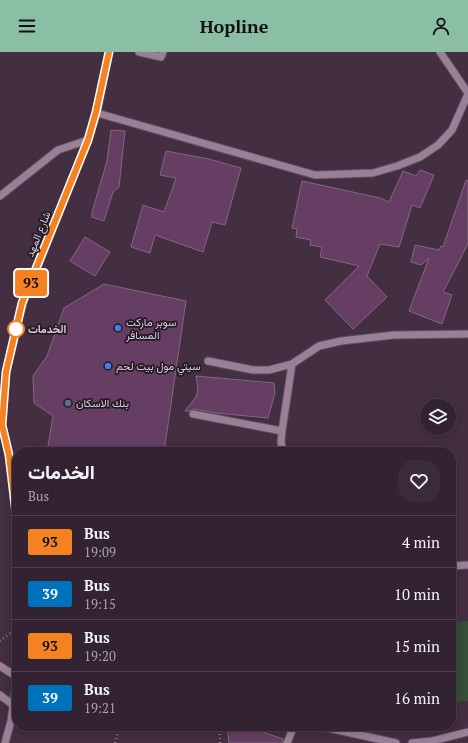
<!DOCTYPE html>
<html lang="en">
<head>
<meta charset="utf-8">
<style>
  body { margin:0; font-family:"PT Serif",Vazirmatn,serif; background:#3b2a3a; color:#f1f3f6; height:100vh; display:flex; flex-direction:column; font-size:15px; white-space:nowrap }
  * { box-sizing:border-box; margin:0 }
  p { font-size:13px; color:#a9a4ac }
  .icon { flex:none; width:22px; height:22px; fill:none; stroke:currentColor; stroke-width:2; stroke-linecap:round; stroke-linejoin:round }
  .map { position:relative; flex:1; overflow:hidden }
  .details { position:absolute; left:12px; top:395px; width:444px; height:284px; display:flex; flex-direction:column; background:#332232; border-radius:16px; box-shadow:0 2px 10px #0003,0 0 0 1px #4e3f4d }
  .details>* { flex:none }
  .badge { padding:0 8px; border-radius:3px; font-size:14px; line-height:26px }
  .tools { position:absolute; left:420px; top:347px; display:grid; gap:8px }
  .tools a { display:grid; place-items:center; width:36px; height:36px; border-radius:50%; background:#332232; box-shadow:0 2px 10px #0003,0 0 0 1px #4e3f4d; font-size:20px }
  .map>.badge { position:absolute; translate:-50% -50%; box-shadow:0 0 0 2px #fff }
  .round { display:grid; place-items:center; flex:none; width:42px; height:42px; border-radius:16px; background:#3b2a3a }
  .overview { display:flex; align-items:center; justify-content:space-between; height:68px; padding:0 16px }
  h1 { font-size:19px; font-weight:800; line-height:30px }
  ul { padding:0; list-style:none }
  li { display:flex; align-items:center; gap:12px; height:52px; padding:0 16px; border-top:1px solid #4e3f4d }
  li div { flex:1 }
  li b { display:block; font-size:15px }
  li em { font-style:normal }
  li .badge { min-width:44px; font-weight:700; text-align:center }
  header { display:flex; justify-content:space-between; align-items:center; height:52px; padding:0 16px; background:#8abfa5; color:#111; font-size:18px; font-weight:800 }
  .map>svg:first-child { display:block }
  .green { fill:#354f36 }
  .building { fill:#663d63; stroke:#81687e }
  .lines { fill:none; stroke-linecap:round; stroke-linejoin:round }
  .minor-casing { stroke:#5f4d5d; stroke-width:9 }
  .path { stroke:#897687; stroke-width:2.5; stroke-dasharray:1 3; stroke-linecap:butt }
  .minor { stroke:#9a8097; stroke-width:7 }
  .line-casing { stroke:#fff; stroke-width:9 }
  .line { stroke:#f58220; stroke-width:6 }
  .shop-dot { fill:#3f7fe0; stroke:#241a23; stroke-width:1.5 }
  .stop-dot { fill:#fff; stroke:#f58220; stroke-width:2 }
  .service-dot { fill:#5c6f8a; stroke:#241a23; stroke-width:1.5 }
  .labels { text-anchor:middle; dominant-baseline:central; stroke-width:3.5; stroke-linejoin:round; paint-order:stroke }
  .street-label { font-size:11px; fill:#dbcdd9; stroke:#241a23 }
  .poi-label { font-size:11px; fill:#dbcdd9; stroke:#241a23; text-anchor:start }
  .stop-label { font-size:11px; font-weight:bold; fill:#dbcdd9; stroke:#241a23; text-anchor:start }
</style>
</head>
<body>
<header><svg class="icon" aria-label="menu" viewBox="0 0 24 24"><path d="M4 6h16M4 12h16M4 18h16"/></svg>Hopline<svg class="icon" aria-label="person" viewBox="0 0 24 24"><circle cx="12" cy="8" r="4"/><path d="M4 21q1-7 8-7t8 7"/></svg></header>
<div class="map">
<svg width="468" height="691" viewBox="0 0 468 691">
  <rect width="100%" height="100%" fill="#442e42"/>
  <path class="green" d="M468,569V649L451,650V570Z"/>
  <path class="building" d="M111,78L125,79L119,135L113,140L104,169L92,165V160L107,109Z
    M166,99L209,107L241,116L225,173L212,170L203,200L155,183L150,201L131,195L143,153L164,160L176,126L160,123Z
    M420,118L434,123L420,156L412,153L399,195L380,192L367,224L387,245L353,277L325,248L359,214L320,205L322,195L310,193L311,188L296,185L297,177L292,176L302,129L380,146L389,150L403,119L416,124Z
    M466,128L468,129V192L443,240L452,243L442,272L409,259L429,206L421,213L411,210L415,193L439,198L441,194L443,195Z
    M85,185L110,200L95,224L70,209Z
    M104,232L186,249L164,400H47L53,364L34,351L33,324L47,304L64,256Z
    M196,324L274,331L275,341L268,366L216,361L194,357L189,359H185L196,345L198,337Z
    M227,674H246L283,687L282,691H229Z"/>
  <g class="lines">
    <defs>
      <path id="minor" d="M139,0L161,5L163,0
        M440,0L468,41
        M97,61L315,123L373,121L397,114L420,105L438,93L452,78L468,42
        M0,144L58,98L88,88
        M208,309L253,318H269L292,312L319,294L341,289L394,283L468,282
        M193,362L282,379
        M283,400L281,390L282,379L292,312
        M17,470L9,403L2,373L6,320L23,251L88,88L97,61L109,0
        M451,514L468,513
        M0,614L17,625L11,669L5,691
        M0,643L13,653
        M319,674L396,691
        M287,691L294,674
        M412,691L432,689L468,680"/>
    </defs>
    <use href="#minor" class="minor-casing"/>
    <path class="path" d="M0,589L17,576
      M219,674L220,691
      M115,691L119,674"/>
    <use href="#minor" class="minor"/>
  </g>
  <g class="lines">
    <defs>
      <path id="line" d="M17,470L9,403L2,373L6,320L22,251L88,88L96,60L109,0"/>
    </defs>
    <use href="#line" class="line-casing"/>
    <use href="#line" class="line"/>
  </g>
  <g class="shop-dot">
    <circle cx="118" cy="276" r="4"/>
    <circle cx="108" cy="314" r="4"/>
  </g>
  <circle class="stop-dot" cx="16" cy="277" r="8"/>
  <circle class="service-dot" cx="68" cy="351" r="4"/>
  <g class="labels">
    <g class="street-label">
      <text transform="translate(38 182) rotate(-68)">شارع المهد</text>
    </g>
    <g class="poi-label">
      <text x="126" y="270">سوبر ماركت<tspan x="126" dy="13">المسافر</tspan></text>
      <text x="116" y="314">سيتي مول بيت لحم</text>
      <text x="76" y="351">بنك الاسكان</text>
    </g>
    <g class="stop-label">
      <text x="28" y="277">الخدمات</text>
    </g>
  </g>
</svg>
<div class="tools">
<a><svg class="icon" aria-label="layers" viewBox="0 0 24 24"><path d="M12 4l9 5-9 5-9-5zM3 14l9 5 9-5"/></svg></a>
</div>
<b class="badge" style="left:31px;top:231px;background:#f58220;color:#111">93</b>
<section class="details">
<div class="overview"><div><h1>الخدمات</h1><p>Bus</p></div><a class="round"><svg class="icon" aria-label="heart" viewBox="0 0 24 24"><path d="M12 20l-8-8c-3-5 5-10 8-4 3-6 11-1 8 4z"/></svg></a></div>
<ul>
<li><span class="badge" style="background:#f58220;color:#111">93</span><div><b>Bus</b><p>19:09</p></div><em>4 min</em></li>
<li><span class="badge" style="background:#0072bc;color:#fff">39</span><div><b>Bus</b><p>19:15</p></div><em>10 min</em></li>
<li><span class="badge" style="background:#f58220;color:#111">93</span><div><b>Bus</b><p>19:20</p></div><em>15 min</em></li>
<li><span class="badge" style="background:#0072bc;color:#fff">39</span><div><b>Bus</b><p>19:21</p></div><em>16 min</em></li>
</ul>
</section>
</div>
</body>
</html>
